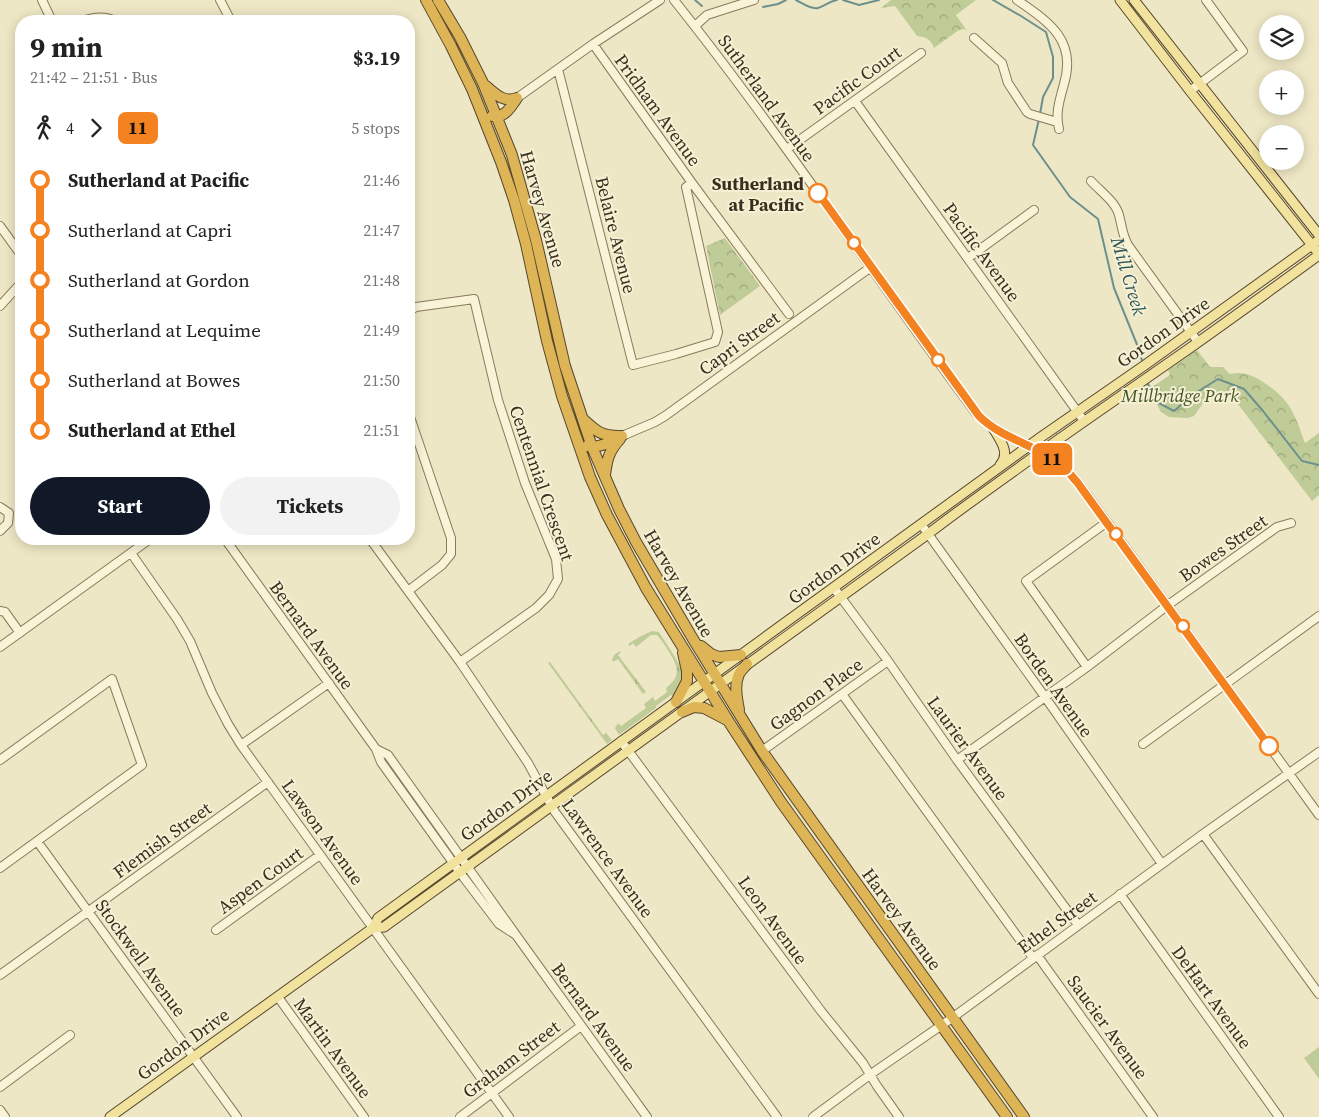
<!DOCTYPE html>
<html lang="en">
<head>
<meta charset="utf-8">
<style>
  body { margin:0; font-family:"Source Serif 4",serif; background:#f2f2f2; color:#222; height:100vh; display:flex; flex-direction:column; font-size:19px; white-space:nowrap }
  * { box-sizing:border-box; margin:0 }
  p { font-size:16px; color:#767676 }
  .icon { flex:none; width:28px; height:28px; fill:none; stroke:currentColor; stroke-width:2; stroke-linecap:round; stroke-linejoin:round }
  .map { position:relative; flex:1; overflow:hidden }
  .details { position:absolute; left:15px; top:15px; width:400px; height:530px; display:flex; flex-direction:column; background:#fff; border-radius:20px; box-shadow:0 2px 12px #0003 }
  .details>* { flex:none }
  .badge { padding:0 10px; border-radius:8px; font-size:18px; line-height:32px }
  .fabs { position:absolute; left:1259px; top:15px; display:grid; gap:10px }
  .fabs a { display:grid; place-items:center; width:45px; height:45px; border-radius:50%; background:#fff; box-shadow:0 2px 12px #0003; font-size:25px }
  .map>.badge { position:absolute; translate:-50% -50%; box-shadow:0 0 0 2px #fff }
  .legs { display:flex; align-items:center; gap:8px; height:55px; padding:0 15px; font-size:16px }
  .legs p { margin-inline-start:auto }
  .head { display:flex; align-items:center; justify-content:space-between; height:85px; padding:0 15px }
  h1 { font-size:28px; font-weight:700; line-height:38px }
  .primary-button { display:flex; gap:10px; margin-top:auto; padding:10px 15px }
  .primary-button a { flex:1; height:58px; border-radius:30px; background:#111827; color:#fff; font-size:20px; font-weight:700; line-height:58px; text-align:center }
  .primary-button a+a { background:#f2f2f2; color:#222 }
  ul { padding:0 15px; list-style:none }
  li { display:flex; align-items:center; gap:18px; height:50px; font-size:19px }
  li i { display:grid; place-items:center; width:8px; height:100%; margin:0 6px; background:currentColor }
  li i::after { content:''; width:12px; height:12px; margin:-6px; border:4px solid; border-radius:50%; background:#fff }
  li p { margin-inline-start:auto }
  li:first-child i { background:linear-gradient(#0000 50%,currentColor 0) }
  li:last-child i { background:linear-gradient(currentColor 50%,#0000 0) }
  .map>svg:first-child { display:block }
  .grass { fill:url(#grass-tufts) }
  .forest { fill:url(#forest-crowns) }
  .pitch { fill:#bfcc98 }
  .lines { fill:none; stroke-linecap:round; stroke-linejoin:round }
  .stream { stroke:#6d908c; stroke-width:2 }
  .minor-casing { stroke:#897a5b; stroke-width:10 }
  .major-casing { stroke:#57472f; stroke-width:11 }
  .highway-casing { stroke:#57472f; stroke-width:12 }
  .minor { stroke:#f9f3d8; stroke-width:8 }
  .major { stroke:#f1e29d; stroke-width:9 }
  .highway { stroke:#ddb456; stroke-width:10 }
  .line-1-casing { stroke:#fff; stroke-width:11 }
  .line-1 { stroke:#f58220; stroke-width:8 }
  .stop-1-dot { fill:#fff; stroke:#f58220; stroke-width:2.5 }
  .labels { text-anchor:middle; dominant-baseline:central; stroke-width:4; stroke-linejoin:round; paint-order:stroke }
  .street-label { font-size:18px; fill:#392f1f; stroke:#f6f0d4 }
  .stop-label { font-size:18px; font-weight:bold; fill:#392f1f; stroke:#f6f0d4; text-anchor:end }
  .park-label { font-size:18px; font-style:italic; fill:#435525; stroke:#f6f0d4 }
  .water-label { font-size:19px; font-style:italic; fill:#2e5659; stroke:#f6f0d4 }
</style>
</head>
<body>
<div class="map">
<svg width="1319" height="1117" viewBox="0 0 1319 1117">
  <defs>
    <pattern id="grass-tufts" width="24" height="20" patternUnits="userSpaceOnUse" patternTransform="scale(1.25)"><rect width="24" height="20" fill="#bfcc98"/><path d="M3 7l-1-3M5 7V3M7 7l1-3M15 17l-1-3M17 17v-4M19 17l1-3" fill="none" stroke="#9ca67b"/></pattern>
    <pattern id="forest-crowns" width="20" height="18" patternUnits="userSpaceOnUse" patternTransform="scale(1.25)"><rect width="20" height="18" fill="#bfcc98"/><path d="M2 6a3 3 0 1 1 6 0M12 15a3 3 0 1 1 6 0" fill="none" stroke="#9ca67b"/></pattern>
  </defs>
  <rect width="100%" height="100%" fill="#eee7c5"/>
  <path class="grass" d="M652,631L659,632C665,642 681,664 683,674C684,682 678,690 673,696L671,695L656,706V708L619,735L615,728L618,723L621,726L646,708L644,704L653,697L655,701L667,692L666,688C682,676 678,667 669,652C665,646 662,640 657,635H651L636,647L633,643L630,646L628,644L641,636Z
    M620,651L621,652L618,655L646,692L643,694L618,659L613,662L612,660L614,655Z
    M550,662L603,735L606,733L612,740L607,744L548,663Z"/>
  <path class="forest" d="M891,0H976L956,15L967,31L964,29L959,30L934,48C931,39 925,37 917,36L895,6L881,8Z
    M725,238L760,286L720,315L706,246Z
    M1197,350L1210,367H1223L1230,374C1243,371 1252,375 1263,382C1290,399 1295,414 1305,443L1319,433V495L1312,501L1231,395L1223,396L1213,389L1194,416L1188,418L1169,417L1161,412L1146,385L1149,383L1152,387L1170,375L1168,370Z"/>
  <path class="pitch" d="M1319,1047V1079L1304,1058Z"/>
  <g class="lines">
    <path class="stream" d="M695,0L702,6
      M796,0C802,3 811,10 818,8C825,6 830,1 837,0
      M843,0L859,5L879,0
      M993,0L1021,16L1046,32L1053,57V78L1043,97L1040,114
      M763,7L778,4L786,0
      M1039,119L1033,145L1070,197L1098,219L1114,288L1138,347L1143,364
      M1147,381L1153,400L1174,411L1194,394L1218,379L1244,389L1263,411L1302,461L1319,465"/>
    <defs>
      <path id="minor" d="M42,0L52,21
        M220,0L231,21
        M674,0C780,133 874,276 975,412C990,428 1011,438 1030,447C1041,452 1051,457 1061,464C1076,477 1094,505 1107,522L1319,815
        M1017,0C1049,22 1077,40 1064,84C1060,99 1055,113 1059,129
        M82,21C93,17 104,15 115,21
        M695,26L707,15L754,0
        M974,38L1002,63L1008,83L1027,112L1030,114L1057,122
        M593,44L692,183L789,314
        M558,69L633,365L676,354L715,342L718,332L686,187L692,183
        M1190,91L1243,51L1206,0
        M517,98L593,44L660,0
        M855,101L1084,421
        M787,149L921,53
        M1091,181C1100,191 1115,201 1119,215C1122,226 1122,234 1128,245L1198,342
        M0,226L21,255
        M968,258L1034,210
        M0,306L21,283
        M409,311L416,307L474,299L498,400L525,483L556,559L558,579L549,595L536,608L460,662
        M622,436L655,422L665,416L871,267
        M0,507L9,513L8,523L0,531
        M921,524L1045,697L1162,864
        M225,539L376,749L381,762L464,878L499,924L516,935
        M370,539L460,662L528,763L555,812L777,1117
        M131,553L177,619L190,641L212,693L228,724L241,745L509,1117
        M834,588L888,661L957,760L1078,925
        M408,591L442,565L451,554V538L409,414
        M0,611L5,612L20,633
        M0,647L150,539
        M1087,667L1026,581L1107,522
        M842,694L1033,958
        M621,741L821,1011L863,1063L877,1086L899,1117
        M1143,744L1319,616
        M241,745L329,683
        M376,749L388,755L516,935L647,1117
        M762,751L888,661
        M0,760L112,679L142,765L0,868
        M957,760L1087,667L1168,605L1277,527L1291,523
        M1203,834L1319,994
        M37,841L237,1117
        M1120,894L1279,1117
        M216,930L320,855
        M1037,955L1153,1117
        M0,975L268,782
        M278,997L364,1117
        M0,1087L70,1035
        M0,1110L5,1117
        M460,1117L581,1026
        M813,1117L871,1074L952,1018L1203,834L1319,752"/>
      <path id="major" d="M1120,0L1190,91L1319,254
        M1134,0L1319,235
        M993,428C1000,440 1011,453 1000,465
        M1060,438C1055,447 1059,456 1062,465
        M373,928L384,927L928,534C1012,470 1100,411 1187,350C1231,319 1275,287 1319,255
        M110,1117L373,928L378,918L1041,437L1145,365L1319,240"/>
      <path id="highway" d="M426,0L451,46L472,89L501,162L514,200L526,244L547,341L562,396L590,477L607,515L646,588L729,722L781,802L1007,1117
        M438,0L460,37L483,83L512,155L536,240L565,366L592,447L619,509L636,542L693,639L762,751L1024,1117
        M486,86C495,94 504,103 517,98
        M492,116C504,119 511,107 517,98
        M584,420C596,431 601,436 619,436
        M587,446C599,449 612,441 622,436
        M605,475C607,459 609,451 620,439
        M701,646L711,654L719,657L741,655
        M676,702L687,681V671L683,653
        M739,710C737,698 734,685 739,674C741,670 745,667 747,664
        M682,712L694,707L704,708L727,720"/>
    </defs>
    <use href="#minor" class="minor-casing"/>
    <use href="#major" class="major-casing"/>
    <use href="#highway" class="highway-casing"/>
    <use href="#minor" class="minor"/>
    <use href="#major" class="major"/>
    <use href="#highway" class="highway"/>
  </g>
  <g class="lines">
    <defs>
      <path id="line-1" d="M818,193L979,416C1002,439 1036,445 1061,464C1067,469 1071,476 1077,482L1269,746"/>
    </defs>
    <use href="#line-1" class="line-1-casing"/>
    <use href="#line-1" class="line-1"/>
  </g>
  <g class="stop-1-dot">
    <circle cx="818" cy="193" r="9"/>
    <circle cx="854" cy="243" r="6"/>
    <circle cx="938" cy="360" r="6"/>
    <circle cx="1116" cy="534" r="6"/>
    <circle cx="1183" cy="626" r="6"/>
    <circle cx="1269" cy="746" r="9"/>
  </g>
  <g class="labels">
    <g class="street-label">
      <text transform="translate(857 80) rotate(-36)">Pacific Court</text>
      <text transform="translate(767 98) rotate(54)">Sutherland Avenue</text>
      <text transform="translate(658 110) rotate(54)">Pridham Avenue</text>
      <text transform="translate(543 209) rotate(74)">Harvey Avenue</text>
      <text transform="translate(616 235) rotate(76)">Belaire Avenue</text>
      <text transform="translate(982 252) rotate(54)">Pacific Avenue</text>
      <text transform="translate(1163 332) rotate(-35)">Gordon Drive</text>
      <text transform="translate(739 343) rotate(-36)">Capri Street</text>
      <text transform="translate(542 483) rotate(71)">Centennial Crescent</text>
      <text transform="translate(1223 548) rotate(-35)">Bowes Street</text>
      <text transform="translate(834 568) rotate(-36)">Gordon Drive</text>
      <text transform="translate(679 583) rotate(60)">Harvey Avenue</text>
      <text transform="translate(312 635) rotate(54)">Bernard Avenue</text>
      <text transform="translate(1054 685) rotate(55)">Borden Avenue</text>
      <text transform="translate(816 694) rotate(-36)">Gagnon Place</text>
      <text transform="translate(968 748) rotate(54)">Laurier Avenue</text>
      <text transform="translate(506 805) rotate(-36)">Gordon Drive</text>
      <text transform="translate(323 832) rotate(54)">Lawson Avenue</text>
      <text transform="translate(162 840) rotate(-36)">Flemish Street</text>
      <text transform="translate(608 858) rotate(54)">Lawrence Avenue</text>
      <text transform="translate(260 880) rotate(-36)">Aspen Court</text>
      <text transform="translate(902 919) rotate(54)">Harvey Avenue</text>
      <text transform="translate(773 920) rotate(54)">Leon Avenue</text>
      <text transform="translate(1057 922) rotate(-36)">Ethel Street</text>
      <text transform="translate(141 958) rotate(54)">Stockwell Avenue</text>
      <text transform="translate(1212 997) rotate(54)">DeHart Avenue</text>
      <text transform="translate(594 1017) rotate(54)">Bernard Avenue</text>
      <text transform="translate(1108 1027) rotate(54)">Saucier Avenue</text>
      <text transform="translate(183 1044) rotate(-36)">Gordon Drive</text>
      <text transform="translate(333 1048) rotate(54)">Martin Avenue</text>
      <text transform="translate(511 1059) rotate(-37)">Graham Street</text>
    </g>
    <g class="stop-label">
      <text x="804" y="183">Sutherland<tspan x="804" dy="21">at Pacific</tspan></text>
    </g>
    <g class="park-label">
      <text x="1180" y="395">Millbridge Park</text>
    </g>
    <g class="water-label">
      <text transform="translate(1129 276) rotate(73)">Mill Creek</text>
    </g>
  </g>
</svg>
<div class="fabs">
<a><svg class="icon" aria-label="layers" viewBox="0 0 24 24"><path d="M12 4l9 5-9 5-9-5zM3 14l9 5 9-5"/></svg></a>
<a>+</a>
<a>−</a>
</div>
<b class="badge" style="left:1052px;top:459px;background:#f58220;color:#111">11</b>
<section class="details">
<div class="head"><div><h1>9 min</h1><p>21:42 – 21:51 · Bus</p></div><b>$3.19</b></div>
<div class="legs"><svg class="icon" aria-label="walk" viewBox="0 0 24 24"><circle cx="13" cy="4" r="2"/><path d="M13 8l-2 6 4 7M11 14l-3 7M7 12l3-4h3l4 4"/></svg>4<svg class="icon" aria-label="forward" viewBox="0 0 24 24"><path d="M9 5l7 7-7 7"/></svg><b class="badge" style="background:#f58220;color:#111">11</b><p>5 stops</p></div>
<ul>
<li><i style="color:#f58220"></i><b>Sutherland at Pacific</b><p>21:46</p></li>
<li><i style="color:#f58220"></i><span>Sutherland at Capri</span><p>21:47</p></li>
<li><i style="color:#f58220"></i><span>Sutherland at Gordon</span><p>21:48</p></li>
<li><i style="color:#f58220"></i><span>Sutherland at Lequime</span><p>21:49</p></li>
<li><i style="color:#f58220"></i><span>Sutherland at Bowes</span><p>21:50</p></li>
<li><i style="color:#f58220"></i><b>Sutherland at Ethel</b><p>21:51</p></li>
</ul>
<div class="primary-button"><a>Start</a><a>Tickets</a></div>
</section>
</div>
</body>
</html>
